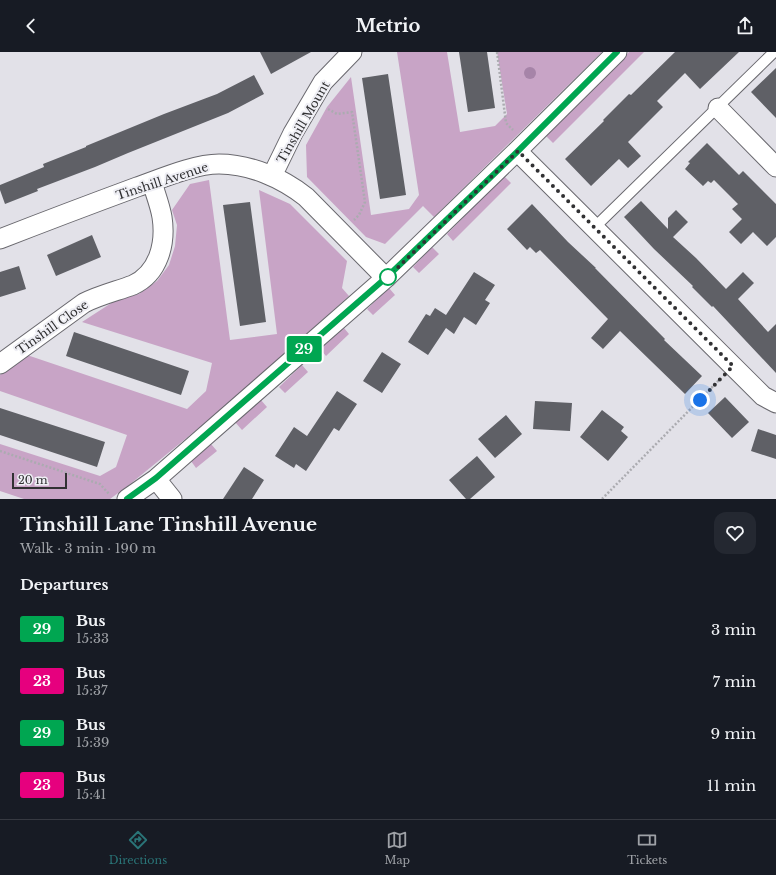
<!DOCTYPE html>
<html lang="en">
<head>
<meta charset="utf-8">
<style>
  body { margin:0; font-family:"Libre Baskerville",serif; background:#242831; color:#f1f3f6; height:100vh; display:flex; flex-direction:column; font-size:15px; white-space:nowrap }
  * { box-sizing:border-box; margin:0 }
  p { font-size:13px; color:#9ea1a6 }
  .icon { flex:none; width:22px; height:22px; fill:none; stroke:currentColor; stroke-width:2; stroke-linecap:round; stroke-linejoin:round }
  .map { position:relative; height:447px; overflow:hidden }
  .details { display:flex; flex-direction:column; background:#171b24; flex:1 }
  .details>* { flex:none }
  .badge { padding:0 8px; border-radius:3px; font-size:14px; line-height:26px }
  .scale { position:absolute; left:12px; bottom:10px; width:55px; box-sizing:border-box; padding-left:4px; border:2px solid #313133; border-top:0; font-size:11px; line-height:14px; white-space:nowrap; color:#313133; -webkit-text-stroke:3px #efeff5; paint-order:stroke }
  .you { position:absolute; width:20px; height:20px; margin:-10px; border:3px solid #fff; border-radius:50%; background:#1a73e8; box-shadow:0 0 0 6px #1a73e833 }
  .map>.badge { position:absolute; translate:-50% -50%; box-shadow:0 0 0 2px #fff }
  h2 { padding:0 20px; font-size:15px; line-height:36px }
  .round { display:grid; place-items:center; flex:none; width:42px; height:42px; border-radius:12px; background:#242831 }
  .head { display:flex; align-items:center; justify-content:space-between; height:68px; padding:0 20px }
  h1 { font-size:19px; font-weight:700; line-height:30px }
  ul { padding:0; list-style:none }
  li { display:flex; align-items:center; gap:12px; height:52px; padding:0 20px }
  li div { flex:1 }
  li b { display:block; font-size:15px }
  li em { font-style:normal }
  li .badge { min-width:44px; font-weight:700; text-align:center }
  header { display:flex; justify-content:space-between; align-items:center; height:52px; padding:0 20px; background:#171b24; font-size:18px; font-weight:700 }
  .tabs { display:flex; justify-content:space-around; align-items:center; height:56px; border-top:1px solid #363941; background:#171b24; font-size:11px; color:#9ea1a6 }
  .tabs a { display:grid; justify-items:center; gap:2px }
  .tabs .on { color:#2a7477 }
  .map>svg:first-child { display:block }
  .green { fill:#c8a4c6 }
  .building { fill:#5f6066 }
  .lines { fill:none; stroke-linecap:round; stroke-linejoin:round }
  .service-casing { stroke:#69686e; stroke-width:12 }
  .minor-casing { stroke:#69686e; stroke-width:21 }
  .path { stroke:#ababb0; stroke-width:2.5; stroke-dasharray:2 2; stroke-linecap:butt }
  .service { stroke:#fff; stroke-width:10 }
  .minor { stroke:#fff; stroke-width:19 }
  .tree { fill:#a684a8 }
  .line-casing { stroke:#fff; stroke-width:9 }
  .line { stroke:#00a651; stroke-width:6 }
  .walk { stroke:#313133; stroke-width:4; stroke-dasharray:0 7.2 }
  .stop-dot { fill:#fff; stroke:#00a651; stroke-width:2 }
  .labels { text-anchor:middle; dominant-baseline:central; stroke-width:4; stroke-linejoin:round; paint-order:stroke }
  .street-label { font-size:12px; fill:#313133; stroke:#efeff5 }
</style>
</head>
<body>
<header><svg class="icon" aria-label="back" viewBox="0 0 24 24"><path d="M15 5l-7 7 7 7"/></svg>Metrio<svg class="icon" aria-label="share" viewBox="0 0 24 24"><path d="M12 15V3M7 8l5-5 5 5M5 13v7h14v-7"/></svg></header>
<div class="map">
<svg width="776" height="447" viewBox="0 0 776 447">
  <rect width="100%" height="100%" fill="#e2e1e8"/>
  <path class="green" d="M397,0H447L460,80L495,74L507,62L497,0H602L434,165L423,154L385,192L366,185L307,125L306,93L327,55L351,25L371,163L409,157L419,143Z
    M629,0H644L553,91L545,83Z
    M504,124L511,131L453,189L447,182Z
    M209,128L230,288L277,282L259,138L290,152L347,209L342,236L349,244L227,353L129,433L110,447H24L0,439V392L100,424L116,415L127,383L0,339V323L27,303L187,357L206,339L212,311L82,270L116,248L139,242L157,229L169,213L175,194L177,173L172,158L190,132Z
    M432,195L439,202L419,221L413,215Z
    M389,236L395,243L373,263L367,257Z
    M344,276L349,282L326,304L320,297Z
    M302,313L308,320L285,341L279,335Z
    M260,347L267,355L242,378L235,370Z
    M211,392L217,399L196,416L191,409Z"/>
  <path class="building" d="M260,0H311L271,22Z
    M459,0H487L495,56L468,60Z
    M675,0H739L700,37L685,21L657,49L663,55L628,90L641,104L628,116L619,107L591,134L565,107L604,69L603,68L629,42L631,43Z
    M776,16V66L751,40Z
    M388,22L406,143L380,147L362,26Z
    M254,23L264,42L228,61L128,101L95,115L37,137L38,139L5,152L0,138V133L44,115L43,112L86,95V94L164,62L217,42Z
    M707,91L739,123L743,119L776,152V185L767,194L753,180L741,192L729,180L742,167L732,157L738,152L714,128L711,131L708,129L703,134L685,117L690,111L688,110Z
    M641,149L668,177V166L676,158L688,170L673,185L696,206L726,237L743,220L754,231L738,247L768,280L776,272V321L713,254L712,255L692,235L693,234L654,197L624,165Z
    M250,150L266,270L240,274L223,153Z
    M532,152L568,190L596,216H595L665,287L664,288L702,324L685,342L620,279L603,297L591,286L608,267L540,198L536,201L530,195L527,198L507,177Z
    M92,183L101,205L56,224L47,203Z
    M19,214L26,237L0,245V220Z
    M474,220L495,233L485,248L490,251L476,273L464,265L454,282L446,276L428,303L408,290L426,262L430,264L435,256L446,263Z
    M74,280L189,319L181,343L66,304Z
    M382,300L401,312L382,341L363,329Z
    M337,339L357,352L339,379L334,376L306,419L296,412L294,416L275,404L294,375L307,384Z
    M725,345L749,370L732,386L708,361Z
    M535,349L572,351L570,379L533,377Z
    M0,356L105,390L97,415L0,383Z
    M602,358L624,375L621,379L628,385L608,409L580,385Z
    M506,363L522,382L495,406L478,387Z
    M758,377L776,383V407L751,399Z
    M477,404L495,425L470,447H466L449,428Z
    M244,415L264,428L252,447H223Z"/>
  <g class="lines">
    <defs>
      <path id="service" d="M595,175L774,0"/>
      <path id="minor" d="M718,56L776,115
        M517,99L763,344L776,351
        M272,124L293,81L323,30L352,0
        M0,187C46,169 91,152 137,135C160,127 194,112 219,112C250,112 282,126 306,145L386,226
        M0,312L84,251C100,243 117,239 133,233C159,221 166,191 162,165C160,153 155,141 152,130
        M156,427L172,447
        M127,447L156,427L388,224L517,99L617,0"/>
    </defs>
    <use href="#service" class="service-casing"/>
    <use href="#minor" class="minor-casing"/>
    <path class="path" d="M497,0L506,71L513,78
      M328,57L337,62L352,60L365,150L359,163L354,168
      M0,399L100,432L109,442
      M602,447L720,327"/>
    <use href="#service" class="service"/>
    <use href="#minor" class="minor"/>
  </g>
  <circle class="tree" cx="530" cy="21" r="6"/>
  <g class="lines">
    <defs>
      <path id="line" d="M127,447L156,426L388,224L518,99L617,0"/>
    </defs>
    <use href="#line" class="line-casing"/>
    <use href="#line" class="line"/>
    <path class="walk" d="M388,225L518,99L733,314L700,348"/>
  </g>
  <circle class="stop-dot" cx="388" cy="225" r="8"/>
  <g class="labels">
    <g class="street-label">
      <text transform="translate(303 70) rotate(-60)">Tinshill Mount</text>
      <text transform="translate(162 129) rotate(-18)">Tinshill Avenue</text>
      <text transform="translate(52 275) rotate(-35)">Tinshill Close</text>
    </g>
  </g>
</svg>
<div class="scale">20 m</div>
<div class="you" style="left:700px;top:348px"></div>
<b class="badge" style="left:304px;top:297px;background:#00a651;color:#fff">29</b>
</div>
<section class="details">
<div class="head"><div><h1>Tinshill Lane Tinshill Avenue</h1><p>Walk · 3 min · 190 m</p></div><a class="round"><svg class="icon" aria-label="heart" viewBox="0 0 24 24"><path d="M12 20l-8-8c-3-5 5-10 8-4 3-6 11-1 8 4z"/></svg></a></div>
<h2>Departures</h2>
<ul>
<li><span class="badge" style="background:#00a651;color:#fff">29</span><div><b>Bus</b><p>15:33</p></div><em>3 min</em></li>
<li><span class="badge" style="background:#e6007e;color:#fff">23</span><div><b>Bus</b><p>15:37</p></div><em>7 min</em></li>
<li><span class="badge" style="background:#00a651;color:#fff">29</span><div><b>Bus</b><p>15:39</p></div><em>9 min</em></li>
<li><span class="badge" style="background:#e6007e;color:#fff">23</span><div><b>Bus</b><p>15:41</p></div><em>11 min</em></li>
</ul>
</section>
<nav class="tabs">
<a class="on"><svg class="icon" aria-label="directions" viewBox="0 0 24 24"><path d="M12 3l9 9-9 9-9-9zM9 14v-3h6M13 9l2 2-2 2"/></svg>Directions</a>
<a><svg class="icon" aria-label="map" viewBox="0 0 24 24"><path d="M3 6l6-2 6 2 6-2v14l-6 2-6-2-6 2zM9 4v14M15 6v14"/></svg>Map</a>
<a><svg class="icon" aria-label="tickets" viewBox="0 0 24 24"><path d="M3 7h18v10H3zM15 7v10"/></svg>Tickets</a>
</nav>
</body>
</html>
